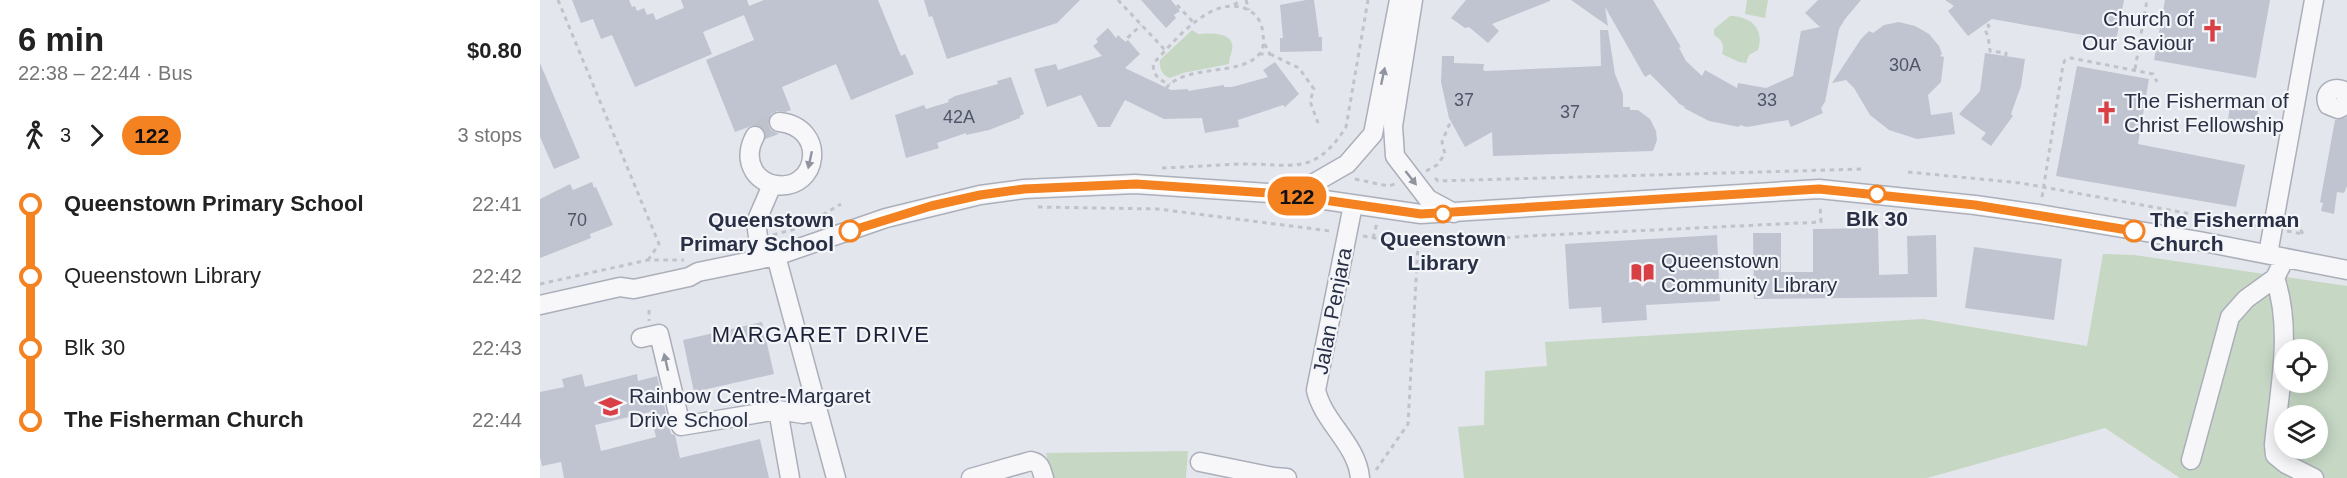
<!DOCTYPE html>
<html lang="en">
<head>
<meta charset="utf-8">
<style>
  body { margin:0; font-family:Arial,sans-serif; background:#f2f2f2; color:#222; height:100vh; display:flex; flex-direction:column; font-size:22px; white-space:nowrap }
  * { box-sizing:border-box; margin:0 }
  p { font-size:20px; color:#767676 }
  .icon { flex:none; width:33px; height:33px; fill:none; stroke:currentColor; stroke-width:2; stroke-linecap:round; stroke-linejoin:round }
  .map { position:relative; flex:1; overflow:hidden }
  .drawer { display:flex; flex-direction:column; background:#fff; width:540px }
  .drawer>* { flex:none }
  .badge { padding:0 12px; border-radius:20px; font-size:21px; line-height:39px }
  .controls { position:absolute; left:1734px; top:339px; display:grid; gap:12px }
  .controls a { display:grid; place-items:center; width:54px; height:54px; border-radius:50%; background:#fff; box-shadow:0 3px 15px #0003; font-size:30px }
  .map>.badge { position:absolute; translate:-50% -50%; box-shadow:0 0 0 3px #fff }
  .legs { display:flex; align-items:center; gap:9px; height:66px; padding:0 18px; font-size:20px }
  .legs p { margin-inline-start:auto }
  .overview { display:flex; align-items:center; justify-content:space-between; height:102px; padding:0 18px }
  h1 { font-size:33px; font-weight:800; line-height:45px }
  ul { padding:0 18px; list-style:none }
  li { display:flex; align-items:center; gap:21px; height:72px; font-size:22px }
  li i { display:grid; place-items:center; width:9px; height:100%; margin:0 8px; background:currentColor }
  li i::after { content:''; width:15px; height:15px; margin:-8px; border:4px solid; border-radius:50%; background:#fff }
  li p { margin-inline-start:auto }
  li:first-child i { background:linear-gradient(#0000 50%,currentColor 0) }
  li:last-child i { background:linear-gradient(currentColor 50%,#0000 0) }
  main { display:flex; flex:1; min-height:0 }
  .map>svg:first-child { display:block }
  .green { fill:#c6d7c4; fill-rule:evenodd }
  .building { fill:#c0c4d0; fill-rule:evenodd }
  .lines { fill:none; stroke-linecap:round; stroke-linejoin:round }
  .minor-tunnel { stroke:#bec2cb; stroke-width:18; stroke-dasharray:18 9; stroke-linecap:butt }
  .minor-casing { stroke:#abafba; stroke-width:21 }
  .path { stroke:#c1c3cb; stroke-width:3; stroke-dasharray:4.5 4.5; stroke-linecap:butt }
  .minor { stroke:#f7f7fa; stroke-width:18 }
  .oneway { fill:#9094a0 }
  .line-1-casing { stroke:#fff; stroke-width:14 }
  .line-1 { stroke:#f58220; stroke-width:9 }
  .stop-1-dot { fill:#fff; stroke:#f58220; stroke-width:3 }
  .labels { text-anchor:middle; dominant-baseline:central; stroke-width:4.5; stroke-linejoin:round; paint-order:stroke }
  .number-label { font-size:18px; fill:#4f5568 }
  .poi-label { font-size:21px; fill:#293046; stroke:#f3f5f9; text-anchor:start }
  .stop-label { font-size:21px; font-weight:bold; fill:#293046; stroke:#f3f5f9 }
  .street-label { font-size:21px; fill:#293046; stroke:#f3f5f9 }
  .neighbourhood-label { font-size:22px; letter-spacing:1.5px; fill:#1b2137; stroke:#f3f5f9 }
</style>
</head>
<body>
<main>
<section class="drawer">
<div class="overview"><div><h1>6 min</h1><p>22:38 – 22:44 · Bus</p></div><b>$0.80</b></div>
<div class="legs"><svg class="icon" aria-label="walk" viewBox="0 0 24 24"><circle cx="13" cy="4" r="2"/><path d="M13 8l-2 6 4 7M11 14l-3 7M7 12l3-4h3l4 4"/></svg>3<svg class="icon" aria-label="forward" viewBox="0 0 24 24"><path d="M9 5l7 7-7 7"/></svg><b class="badge" style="background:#f58220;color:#111">122</b><p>3 stops</p></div>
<ul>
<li><i style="color:#f58220"></i><b>Queenstown Primary School</b><p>22:41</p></li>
<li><i style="color:#f58220"></i><span>Queenstown Library</span><p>22:42</p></li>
<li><i style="color:#f58220"></i><span>Blk 30</span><p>22:43</p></li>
<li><i style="color:#f58220"></i><b>The Fisherman Church</b><p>22:44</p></li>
</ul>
</section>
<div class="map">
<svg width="1807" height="478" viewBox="0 0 1807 478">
  <rect width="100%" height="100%" fill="#e3e6ec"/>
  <path class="green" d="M1207,0H1228L1225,18L1205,14Z
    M1190,16C1210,16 1225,28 1218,50L1209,55L1206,63L1199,62L1182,54C1185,45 1182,40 1174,35V29Z
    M652,30L658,34C668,33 696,31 692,50C691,55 689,58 689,64L643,73L630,78C622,75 619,68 620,60Z
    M1563,254L1594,255L1807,286V478H1640L1565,428L1387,478H924L918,427L944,425L945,371L1007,366L1005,342L1383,319L1547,346ZM1744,350H1778V382H1744ZM1744,416H1778V448H1744Z
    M648,451L646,478H512L506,453Z"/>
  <path class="building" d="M32,0H89L92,7L95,6L97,11L104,8L107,15L113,13L116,20L144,8L141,0H207L209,6L224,0H338L361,56L365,54L374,74L311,100L296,64L242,87L251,110L245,112L237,111L231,114L228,125L231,130L239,134L225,139V130L219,126L214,125L195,132L166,60L214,40L204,15L163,32L172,54L95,87L72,35L61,39L53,19L41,23Z
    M384,0H540L517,23L407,59L392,16L389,17Z
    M601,0H631L640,11L634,15L636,18L626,28Z
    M766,0H774L779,37H782V51L740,52V38H743L740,5Z
    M926,0H1010V1L952,24L959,31L948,43L929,27L925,28L911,18Z
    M1031,0H1113L1141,47L1139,48L1146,61L1162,76L1165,70L1197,88L1198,83L1226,88L1253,76L1261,31L1280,27L1265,13L1278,0H1321L1305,19L1299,29L1285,102L1281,108L1283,113L1251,127L1248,120L1207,127L1200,125L1199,127L1169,121L1144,108L1145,107L1138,103V102L1110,74L1105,77L1065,7L1068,26Z
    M1405,0H1584L1576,41L1452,19L1428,36L1408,11L1414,6Z
    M1625,0H1730L1716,78L1614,60Z
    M1359,22L1375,26L1389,34L1399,46L1402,54L1400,56L1404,57L1401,82L1388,95L1391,115L1412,112L1415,134L1377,139L1349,130L1330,115L1314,88L1306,80L1292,83L1321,39L1329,31L1333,33L1344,25Z
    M568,28L576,38L578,35L585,42L588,40L600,54L585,68L631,90L648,89V91L684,85V87H692L728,77L723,70L735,62L759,94L745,107L743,105L698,120L699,127L665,133L662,118L624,119L585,100L570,127H558L541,95L507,107L494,69L516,64L518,70L562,56L553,46L558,42L556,39Z
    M1060,30H1068L1075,74L1083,94V107H1090V110H1098L1110,119L1116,131L1117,140L1113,151L953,156L952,132L925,147L909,118L901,82L902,56H914V63L944,64L943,70L946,71L1061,66Z
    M1445,53L1485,59L1481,86L1471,114L1473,116L1451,146L1441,139L1446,133L1419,114L1440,91Z
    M0,63L40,158L14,169L0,137Z
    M1537,66L1609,79L1598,144L1705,165L1696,207L1516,176Z
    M471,77L484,114L480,116V118L449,130L426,135V133L397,143L399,148L366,158L355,115L384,105L386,109L409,102L408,100L415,96L458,84L457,81Z
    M1690,107L1718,111L1715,130L1687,126Z
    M1807,117V186L1804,193L1797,192L1794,214L1781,211L1783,203L1780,202L1795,120Z
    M52,182L54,188L56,187L73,225L50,234L51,238L0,258V199L30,184L33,190Z
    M1338,228L1339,275L1368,274L1367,236L1396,235L1397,297L1214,299L1213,233H1241V272H1273V229Z
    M1177,235L1180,301L1106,305L1107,320L1062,323L1061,307L1029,309L1025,244Z
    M1434,247L1522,259L1514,320L1425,308Z
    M222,322L234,374L154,392L143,340Z
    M42,374L45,387L97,374L98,381L117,376L131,434L135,435L140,458L220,439L229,478H24L21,462L2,466L0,457V392L24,387L22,379ZM110,412L116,437L61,451L55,425Z"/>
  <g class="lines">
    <path class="minor-tunnel" d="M215,136L225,126L239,122"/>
    <defs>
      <path id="minor" d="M873,0L853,126L855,156L888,199L914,213
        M1807,97L1802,90C1791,86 1783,95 1788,105L1798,109L1804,106L1807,99
        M215,136C209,147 207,159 214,171C218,178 227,184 236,185C279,191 288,127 239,122
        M746,193L774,183L807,164L833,134L859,0
        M813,205L776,390C783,422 817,444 820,478
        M1728,254L1774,0
        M236,256L296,478
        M221,259L216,222L232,185
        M1735,278C1753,331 1739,390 1734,445L1735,455L1746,464L1774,478
        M0,305L80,287L94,289L149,277L158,272L236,256L346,218L440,195L484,189L595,184L743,194L881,214L1279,189L1435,205L1499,214L1659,241L1807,270
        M101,338L119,334L141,426L238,410
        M1651,460L1690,317L1706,299L1735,278L1745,258
        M660,462L734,477L747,478
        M250,478L238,410L263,414L278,411
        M431,478L491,461C501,463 501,469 504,478"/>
    </defs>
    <use href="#minor" class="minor-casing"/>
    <path class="path" d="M18,0L119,244L108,260
      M578,0L625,50
      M706,0L709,10
      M637,5L654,23
      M694,5L701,0
      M1442,17L1449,26L1445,30L1448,36L1450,51L1466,53L1465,63
      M581,44L601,25
      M719,54H730L724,43
      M730,54L759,68L774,89L770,101L778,123
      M1595,69L1607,0
      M626,88C647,63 703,77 720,53C724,48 724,41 723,35C722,8 695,0 672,11C649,23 630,45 613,64C614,76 618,80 630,84
      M622,168C648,167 674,165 701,164C750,163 774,178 806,127L828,0
      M886,171L897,165L905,154L902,142L909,125L921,119
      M1368,172L1481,183L1717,226
      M895,178L898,181L1325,169
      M815,179L848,186L855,184
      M1502,197L1523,65L1525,60L1531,58L1613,74L1617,82
      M498,207L618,209L790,231
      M1752,214L1763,234
      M1747,231L1763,234
      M233,235L262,227L301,204
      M823,236L878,245L988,236L1281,222L1280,205
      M833,238L837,223
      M0,284L108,260H144
      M109,310V321
      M836,470L868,424L878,245"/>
    <use href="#minor" class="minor"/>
  </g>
  <defs><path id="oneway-solid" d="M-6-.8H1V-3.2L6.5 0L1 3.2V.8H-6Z" transform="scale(1.5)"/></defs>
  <g class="oneway">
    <use href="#oneway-solid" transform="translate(843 76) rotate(-78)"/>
    <use href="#oneway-solid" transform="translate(270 160) rotate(102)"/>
    <use href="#oneway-solid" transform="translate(871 178) rotate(52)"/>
    <use href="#oneway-solid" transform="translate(126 362) rotate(-103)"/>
  </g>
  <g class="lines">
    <defs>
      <path id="line-1" d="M310,231L391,206L440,195L484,189L596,184L742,194L881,214L1279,189L1435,205L1594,231"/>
    </defs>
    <use href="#line-1" class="line-1-casing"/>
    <use href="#line-1" class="line-1"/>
  </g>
  <defs>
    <symbol id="church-bare" viewBox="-9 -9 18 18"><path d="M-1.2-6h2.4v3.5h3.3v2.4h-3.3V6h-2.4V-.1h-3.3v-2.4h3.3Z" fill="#d94045" stroke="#f3f5f9" stroke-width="2.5" paint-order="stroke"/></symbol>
    <symbol id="library-bare" viewBox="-9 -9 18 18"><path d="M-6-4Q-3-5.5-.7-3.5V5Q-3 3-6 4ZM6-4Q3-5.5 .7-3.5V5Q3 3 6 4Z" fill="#d94045" stroke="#f3f5f9" stroke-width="2.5" paint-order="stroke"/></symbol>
    <symbol id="school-bare" viewBox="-9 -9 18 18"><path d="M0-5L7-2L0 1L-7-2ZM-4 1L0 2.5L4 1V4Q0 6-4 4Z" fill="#d94045" stroke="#f3f5f9" stroke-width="2.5" paint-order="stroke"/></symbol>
  </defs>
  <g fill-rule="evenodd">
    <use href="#church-bare" x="1656" y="14" width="33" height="33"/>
    <use href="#church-bare" x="1550" y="96" width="33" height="33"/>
    <use href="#library-bare" x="1086" y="256" width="33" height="33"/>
    <use href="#school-bare" x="54" y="390" width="33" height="33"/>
  </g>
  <g class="stop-1-dot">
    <circle cx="1337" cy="194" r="8"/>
    <circle cx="903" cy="214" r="8"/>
    <circle cx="310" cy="231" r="10"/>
    <circle cx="1594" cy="231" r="10"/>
  </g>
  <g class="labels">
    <g class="number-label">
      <text x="1365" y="65">30A</text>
      <text x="924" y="100">37</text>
      <text x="1227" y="100">33</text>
      <text x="1030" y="112">37</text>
      <text x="419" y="117">42A</text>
      <text x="37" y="220">70</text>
    </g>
    <g class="poi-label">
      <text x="1654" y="18" text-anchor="end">Church of<tspan x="1654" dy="24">Our Saviour</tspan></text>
      <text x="1584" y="100">The Fisherman of<tspan x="1584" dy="24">Christ Fellowship</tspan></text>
      <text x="1121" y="260">Queenstown<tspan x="1121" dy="24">Community Library</tspan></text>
      <text x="89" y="395">Rainbow Centre-Margaret<tspan x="89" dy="24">Drive School</tspan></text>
    </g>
    <g class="stop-label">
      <text x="1337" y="218">Blk 30</text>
      <text x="294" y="219" text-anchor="end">Queenstown<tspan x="294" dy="24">Primary School</tspan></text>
      <text x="1610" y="219" text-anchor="start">The Fisherman<tspan x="1610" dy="24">Church</tspan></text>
      <text x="903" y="238">Queenstown<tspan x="903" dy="24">Library</tspan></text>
    </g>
    <g class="street-label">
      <text transform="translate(792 311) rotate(-79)">Jalan Penjara</text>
    </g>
    <g class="neighbourhood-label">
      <text x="281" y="334">MARGARET DRIVE</text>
    </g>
  </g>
</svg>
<div class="controls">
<a><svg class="icon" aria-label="locate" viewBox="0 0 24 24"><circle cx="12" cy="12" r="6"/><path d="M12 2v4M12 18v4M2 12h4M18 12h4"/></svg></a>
<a><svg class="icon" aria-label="layers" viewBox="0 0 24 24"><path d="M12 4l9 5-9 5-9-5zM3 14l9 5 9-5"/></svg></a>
</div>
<b class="badge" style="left:757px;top:196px;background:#f58220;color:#111">122</b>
</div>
</main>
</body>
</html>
